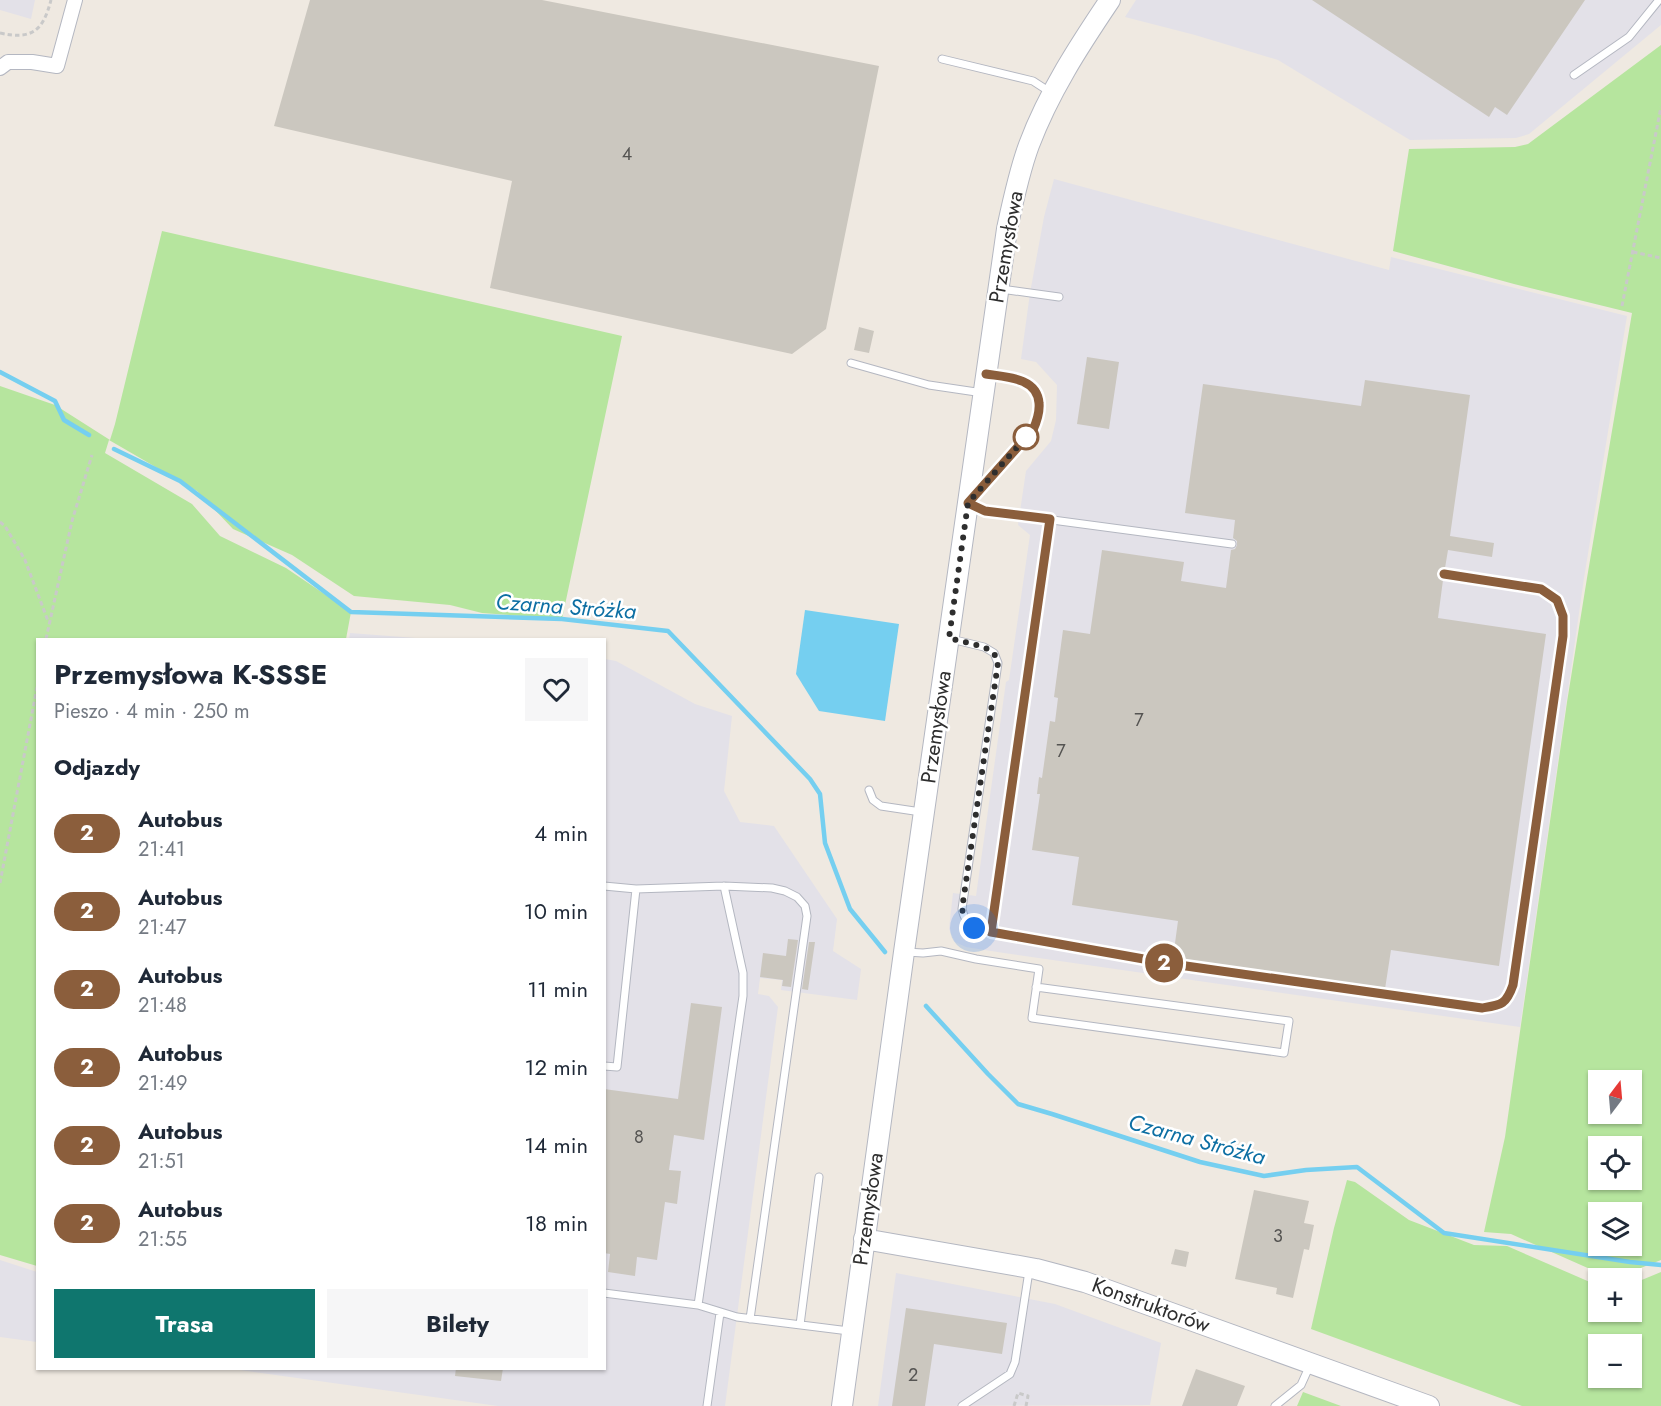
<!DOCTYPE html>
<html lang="pl">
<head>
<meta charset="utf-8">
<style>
  body { margin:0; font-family:Jost,sans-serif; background:#f6f6f7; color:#1f2937; height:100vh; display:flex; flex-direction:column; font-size:22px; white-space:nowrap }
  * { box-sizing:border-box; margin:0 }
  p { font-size:20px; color:#747a83 }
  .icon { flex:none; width:33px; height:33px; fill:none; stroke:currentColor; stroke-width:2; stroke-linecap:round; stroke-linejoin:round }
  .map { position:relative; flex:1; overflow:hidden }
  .panel { position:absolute; left:36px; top:638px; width:570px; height:732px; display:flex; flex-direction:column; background:#fff; border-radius:0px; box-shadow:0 2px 4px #0004 }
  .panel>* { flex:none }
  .badge { padding:0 12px; border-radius:20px; font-size:21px; line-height:39px }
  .needle { width:39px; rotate:16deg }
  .controls { position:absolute; left:1588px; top:1070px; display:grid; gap:12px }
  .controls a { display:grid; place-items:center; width:54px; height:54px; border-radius:0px; background:#fff; box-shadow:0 2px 4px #0004; font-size:30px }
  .you { position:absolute; width:30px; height:30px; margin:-15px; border:4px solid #fff; border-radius:50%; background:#1a73e8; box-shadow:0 0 0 9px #1a73e833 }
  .map>.badge { position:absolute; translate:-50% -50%; box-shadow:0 0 0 3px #fff }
  h2 { padding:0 18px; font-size:22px; line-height:54px }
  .round { display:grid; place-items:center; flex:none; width:63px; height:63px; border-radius:0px; background:#f6f6f7 }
  .overview { display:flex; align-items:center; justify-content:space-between; height:102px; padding:0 18px }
  h1 { font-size:28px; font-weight:700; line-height:45px }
  .cta { display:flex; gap:12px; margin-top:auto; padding:12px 18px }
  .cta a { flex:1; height:69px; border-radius:0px; background:#0f766e; color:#fff; font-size:24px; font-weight:700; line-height:69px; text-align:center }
  .cta a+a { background:#f6f6f7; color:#1f2937 }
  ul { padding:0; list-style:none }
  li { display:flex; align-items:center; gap:18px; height:78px; padding:0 18px }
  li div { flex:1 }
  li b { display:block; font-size:22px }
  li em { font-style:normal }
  li .badge { min-width:66px; font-weight:700; text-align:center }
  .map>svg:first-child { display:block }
  .industrial { fill:#e3e1e8 }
  .green { fill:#b6e59e; fill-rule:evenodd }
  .water { fill:#75cff0 }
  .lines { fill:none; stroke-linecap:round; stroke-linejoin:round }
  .stream { stroke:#75cff0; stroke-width:4.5 }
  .building { fill:#cbc7bf }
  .lane-casing { stroke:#b4b7c1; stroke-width:9 }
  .street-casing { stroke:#b4b7c1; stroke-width:16 }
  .secondary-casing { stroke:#b4b7c1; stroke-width:22 }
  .path { stroke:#c9c9c9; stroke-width:3; stroke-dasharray:4.5 3; stroke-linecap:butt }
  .lane { stroke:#fff; stroke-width:7 }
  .street { stroke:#fff; stroke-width:14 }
  .secondary { stroke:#fff; stroke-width:20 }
  .line-casing { stroke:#fff; stroke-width:14 }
  .line { stroke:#8b5e3c; stroke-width:9 }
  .walk { stroke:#2e2e2e; stroke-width:6; stroke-dasharray:0 10.8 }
  .stop-dot { fill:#fff; stroke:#8b5e3c; stroke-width:3 }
  .labels { text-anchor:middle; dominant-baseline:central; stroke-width:5; stroke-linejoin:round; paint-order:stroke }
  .number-label { font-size:18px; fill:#555452 }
  .street-label { font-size:21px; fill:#2e2e2e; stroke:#fff }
  .water-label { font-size:22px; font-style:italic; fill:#0d6fa3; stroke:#fff }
</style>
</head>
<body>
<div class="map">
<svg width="1661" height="1406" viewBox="0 0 1661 1406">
  <rect width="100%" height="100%" fill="#efe9e1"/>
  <path class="industrial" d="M0,0H35L31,19L0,10Z
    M1136,0H1661V25L1529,134L1516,138L1410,140L1278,60L1195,35L1125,17Z
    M1054,179L1389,270L1391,257L1627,316L1584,578L1520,1027L1004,953L966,947L955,942L949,929L953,893L976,896L1006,682L1009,680L1030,535L1018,525L1026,471L1051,441L1056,420L1057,385L1036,362L1021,359L1030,293L1044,217Z
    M350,633L429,639H349Z
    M605,659L616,661L695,704L732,716L724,791L740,822L774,826L837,919L833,951L861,969L857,1000L781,990L782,980L760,978L758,994L769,996L778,1007L725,1406H498L225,1368H604Z
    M0,1260L37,1272V1342L0,1337Z
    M896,1273L1055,1304L1161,1343L1150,1405L878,1406Z"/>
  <path class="green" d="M1661,45V1260L1618,1277H1608L1511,1234L1484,1232L1505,1137L1567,702L1587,578L1632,313L1514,284L1393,251L1409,149L1515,147L1528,144ZM1599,1080H1632V1113H1599ZM1599,1146H1632V1179H1599ZM1599,1212H1632V1245H1599Z
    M162,231L622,336L562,619L482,613L450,605L354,596L292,555L233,529L197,491L109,440L105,453L192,504L220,536L286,568L351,612L346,639H38L37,1266L0,1255V386L55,405L110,440L115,424Z
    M1347,1180L1355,1182L1409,1220L1474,1245L1507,1246L1599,1286V1311H1632V1284L1661,1272V1406H1522L1311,1329L1334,1228ZM1599,1344H1632V1377H1599Z
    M1303,1392L1341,1406H1297Z"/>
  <path class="water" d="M805,610L899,624L885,721L819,711L796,674Z"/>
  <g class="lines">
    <path class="stream" d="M0,372L55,401L64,420L89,435
      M114,449L180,481L351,612L562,619L668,631L810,779L820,794L825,843L850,909L885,952
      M926,1006L988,1074L1018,1104L1052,1114L1200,1162L1264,1176L1306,1170L1357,1167L1444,1233L1630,1262L1661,1265"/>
  </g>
  <path class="building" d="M310,0H542L879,66L826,329L792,354L490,288L512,181L274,126Z
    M1312,0H1585L1507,115L1495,107L1489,117Z
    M859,327L874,331L869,353L854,350Z
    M1087,357L1119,362L1109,429L1077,424Z
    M1365,380L1470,395L1450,536L1494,543L1492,557L1448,550L1445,568L1440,570L1438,574L1440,578L1443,580L1438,618L1546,634L1499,966L1391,950L1385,989L1173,958L1178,921L1072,905L1079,857L1032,850L1040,794H1037L1039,777L1042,778L1050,721L1055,722L1058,698L1054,697L1063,630L1090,634L1102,550L1184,562L1181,581L1226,588L1231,550L1235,549L1237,545V541L1233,538L1235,520L1185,513L1203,384L1361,406Z
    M788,939L798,940L791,987L782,986L783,980L760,977L763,953L786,956Z
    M809,942H815L808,990L802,989Z
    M691,1003L722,1007L704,1140L674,1135L669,1170L681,1171L677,1204L665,1202L657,1260L637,1257L635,1276L608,1272L610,1254L604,1253V1089L678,1099Z
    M1254,1190L1309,1201L1304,1223L1314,1225L1309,1250L1304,1249L1293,1298L1276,1294L1277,1288L1235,1279Z
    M1175,1249L1189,1252L1186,1267L1171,1264Z
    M906,1308L1007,1323L1002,1354L934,1344L925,1406H892Z
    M456,1368H503L501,1381L455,1376Z
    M1196,1369L1245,1386L1237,1406H1182Z"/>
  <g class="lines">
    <defs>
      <path id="lane" d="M942,59L1033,81L1050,92
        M1574,75L1629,37L1659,0
        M1001,289L1059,297
        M851,363L929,385L983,393
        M974,496L1033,430C1043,410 1042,386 1017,379C1008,376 998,376 988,374
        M969,504L985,511L1232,544
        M951,639L984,647L994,653L998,663L962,909C966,927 974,928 991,932L1172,964L1482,1008C1501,1005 1506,1005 1513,985L1563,636V616L1556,600L1541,589L1444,574
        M869,790L873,800L881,806L921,812
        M604,886L636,889L724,886L772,888L785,891L797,897L805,906L807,916L750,1319
        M991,932L1050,519
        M906,952L923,953L941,951L976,959L1039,969L1032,1018L1284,1053L1289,1021L1036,987
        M604,1066L617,1067L636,889
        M604,1293L698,1305L737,1317L849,1331
        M698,1305L743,996V973L724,886
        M800,1325L819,1177
        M707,1406L720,1313
        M962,1406L1010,1374L1015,1362L1029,1271
        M1275,1406L1301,1385L1310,1365"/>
      <path id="street" d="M0,68L8,62H32L57,66L75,0"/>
      <path id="secondary" d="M864,1239L1036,1269L1085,1282L1429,1406
        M842,1406L904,952L1007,229C1013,201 1019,172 1029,145C1049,92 1079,46 1110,0"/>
    </defs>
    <use href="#lane" class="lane-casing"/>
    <use href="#street" class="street-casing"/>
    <use href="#secondary" class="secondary-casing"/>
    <path class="path" d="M0,33C32,40 43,31 51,0
      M1633,252L1661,258
      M1622,306L1661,107
      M0,522L5,526L25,560L48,621
      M46,639L72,521L92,455
      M0,883L38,682
      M1014,1406L1018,1393L1028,1396L1026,1406"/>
    <use href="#lane" class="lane"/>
    <use href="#street" class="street"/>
    <use href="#secondary" class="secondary"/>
  </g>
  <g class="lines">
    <defs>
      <path id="line" d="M986,374C1005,377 1037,377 1039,403C1040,413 1037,421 1033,430L968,503L985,511L1050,519L991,932L1172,964L1482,1008C1501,1005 1506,1005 1513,985L1563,636V616L1557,600L1541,589L1444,574"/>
    </defs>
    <use href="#line" class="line-casing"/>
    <use href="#line" class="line"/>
    <path class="walk" d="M974,928L965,920L962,909L998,663L994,653L984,647L949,638L968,503L1026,437"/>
  </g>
  <circle class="stop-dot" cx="1026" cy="437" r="12"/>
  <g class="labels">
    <g class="number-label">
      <text x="627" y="154">4</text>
      <text x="1139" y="720">7</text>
      <text x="1061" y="751">7</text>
      <text x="639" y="1137">8</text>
      <text x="1278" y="1236">3</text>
      <text x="913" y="1375">2</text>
    </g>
    <g class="street-label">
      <text transform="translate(1006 247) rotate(-80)">Przemysłowa</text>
      <text transform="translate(936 727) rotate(-82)">Przemysłowa</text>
      <text transform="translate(868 1209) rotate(-82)">Przemysłowa</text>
      <text transform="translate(1151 1305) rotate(20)">Konstruktorów</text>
    </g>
    <g class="water-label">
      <text transform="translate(566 606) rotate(4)">Czarna Stróżka</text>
      <text transform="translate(1197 1139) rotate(15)">Czarna Stróżka</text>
    </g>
  </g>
</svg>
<div class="controls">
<a><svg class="needle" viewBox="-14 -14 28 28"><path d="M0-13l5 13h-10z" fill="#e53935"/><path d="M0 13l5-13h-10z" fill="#747a83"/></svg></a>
<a><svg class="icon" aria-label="locate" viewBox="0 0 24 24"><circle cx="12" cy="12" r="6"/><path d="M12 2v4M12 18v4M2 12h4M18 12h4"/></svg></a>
<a><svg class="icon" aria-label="layers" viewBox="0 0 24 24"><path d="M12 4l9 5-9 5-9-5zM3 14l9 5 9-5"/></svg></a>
<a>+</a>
<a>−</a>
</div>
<div class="you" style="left:974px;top:928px"></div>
<b class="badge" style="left:1164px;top:963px;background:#8b5e3c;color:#fff">2</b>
<section class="panel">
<div class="overview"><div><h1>Przemysłowa K-SSSE</h1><p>Pieszo · 4 min · 250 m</p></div><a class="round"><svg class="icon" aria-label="heart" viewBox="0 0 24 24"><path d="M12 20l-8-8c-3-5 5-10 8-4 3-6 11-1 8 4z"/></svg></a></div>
<h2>Odjazdy</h2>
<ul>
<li><span class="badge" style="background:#8b5e3c;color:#fff">2</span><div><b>Autobus</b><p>21:41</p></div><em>4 min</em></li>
<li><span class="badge" style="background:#8b5e3c;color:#fff">2</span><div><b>Autobus</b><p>21:47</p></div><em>10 min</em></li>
<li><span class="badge" style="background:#8b5e3c;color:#fff">2</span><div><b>Autobus</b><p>21:48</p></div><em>11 min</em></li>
<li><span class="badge" style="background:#8b5e3c;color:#fff">2</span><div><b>Autobus</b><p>21:49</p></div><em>12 min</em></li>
<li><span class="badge" style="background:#8b5e3c;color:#fff">2</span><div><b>Autobus</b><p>21:51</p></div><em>14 min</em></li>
<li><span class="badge" style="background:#8b5e3c;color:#fff">2</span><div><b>Autobus</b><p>21:55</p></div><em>18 min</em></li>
</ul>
<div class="cta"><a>Trasa</a><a>Bilety</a></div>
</section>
</div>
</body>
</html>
